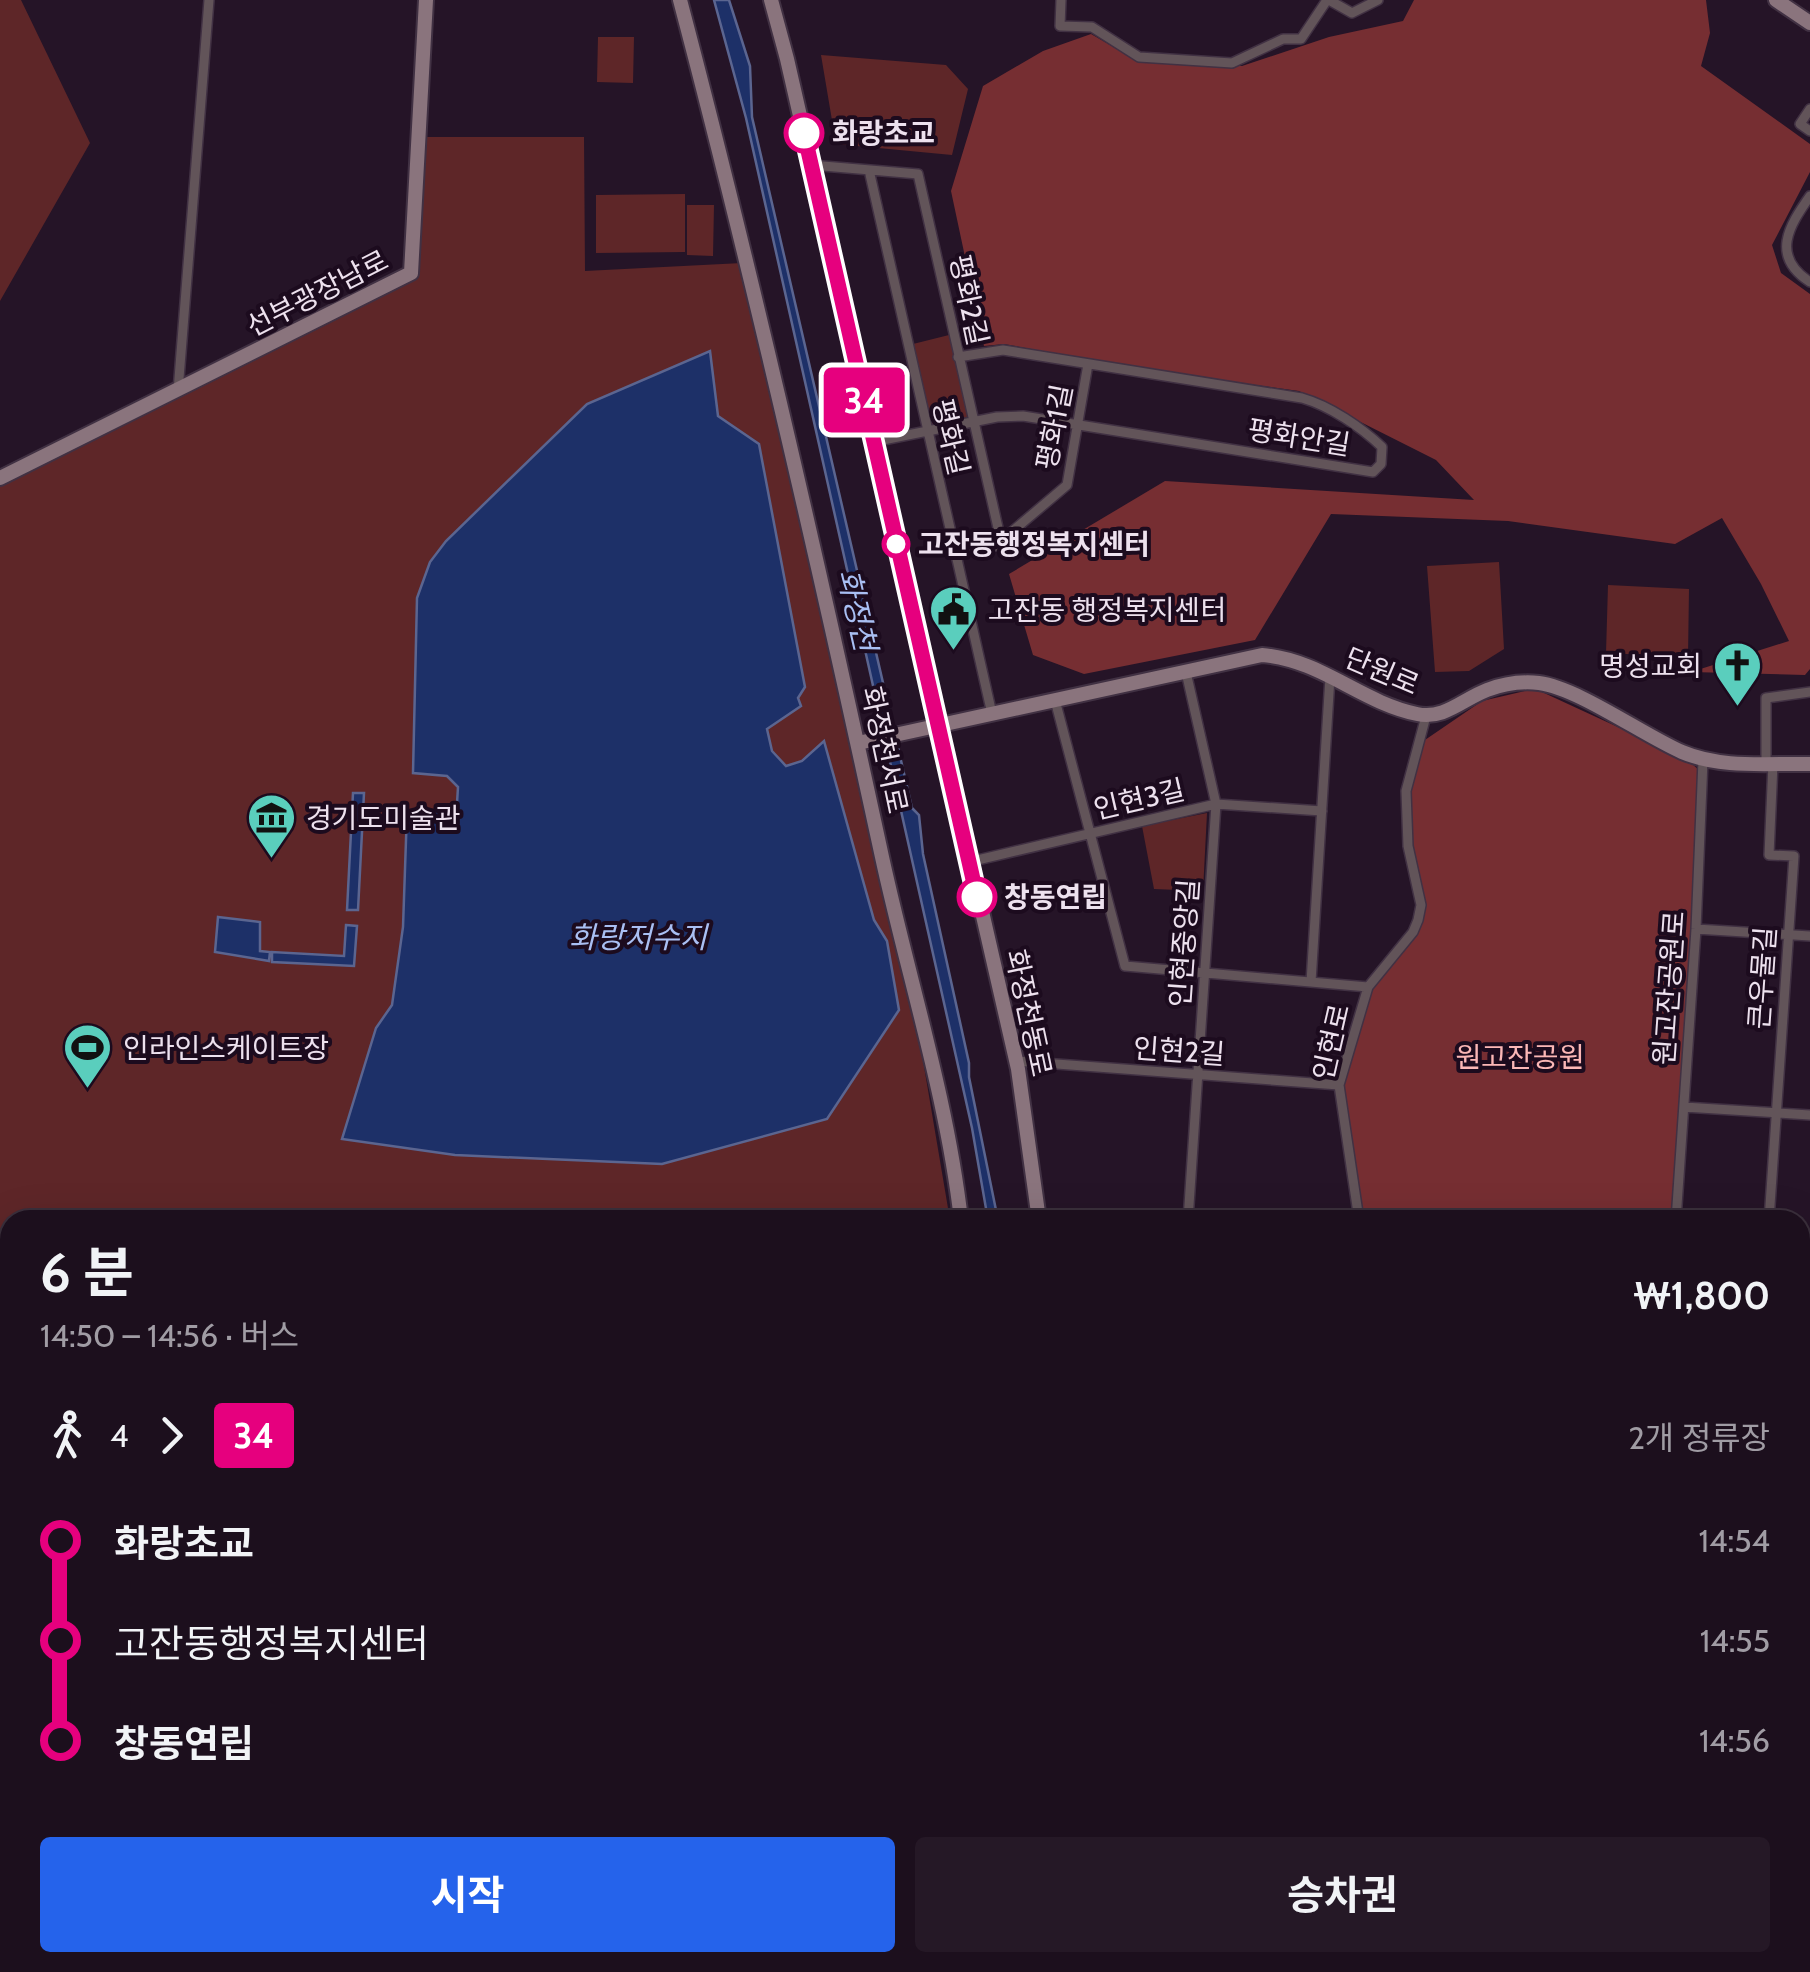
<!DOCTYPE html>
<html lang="ko">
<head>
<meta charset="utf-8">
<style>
  body { margin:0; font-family:Cabin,"Noto Sans KR",sans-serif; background:#251826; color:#f1f3f6; height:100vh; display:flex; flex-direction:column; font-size:38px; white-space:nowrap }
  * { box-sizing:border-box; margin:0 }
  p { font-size:32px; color:#a09ca4 }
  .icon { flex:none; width:55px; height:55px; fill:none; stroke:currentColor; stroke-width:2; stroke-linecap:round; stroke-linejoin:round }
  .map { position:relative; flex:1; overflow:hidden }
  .drawer { position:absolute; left:0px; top:1210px; width:1810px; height:762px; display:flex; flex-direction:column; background:#1c0f1d; border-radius:30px 30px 0 0; box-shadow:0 10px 40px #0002,0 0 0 2px #3a2f3b }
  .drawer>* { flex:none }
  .badge { padding:0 20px; border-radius:8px; font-size:35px; line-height:65px }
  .map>.badge { position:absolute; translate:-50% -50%; box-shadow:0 0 0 5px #fff }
  .legs { display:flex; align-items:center; gap:15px; height:110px; padding:0 40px; font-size:32px }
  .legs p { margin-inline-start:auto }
  .overview { display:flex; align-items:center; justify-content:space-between; height:170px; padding:0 40px }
  h1 { font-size:55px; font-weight:700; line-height:75px }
  .action { display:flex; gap:20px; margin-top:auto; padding:20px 40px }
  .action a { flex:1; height:115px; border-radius:10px; background:#2563eb; color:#fff; font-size:40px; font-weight:700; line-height:115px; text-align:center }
  .action a+a { background:#251826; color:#f1f3f6 }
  ul { padding:0 40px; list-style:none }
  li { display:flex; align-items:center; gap:35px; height:100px; font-size:38px }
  li i { display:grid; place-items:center; width:15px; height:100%; margin:0 12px; background:currentColor }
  li i::after { content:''; width:25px; height:25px; margin:-12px; border:8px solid; border-radius:50%; background:#1c0f1d }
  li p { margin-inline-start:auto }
  li:first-child i { background:linear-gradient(#0000 50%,currentColor 0) }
  li:last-child i { background:linear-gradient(currentColor 50%,#0000 0) }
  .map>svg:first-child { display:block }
  .green { fill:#5e2628 }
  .forest { fill:#762e32 }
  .water { fill:#1d3068; stroke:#5b6590; stroke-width:2.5 }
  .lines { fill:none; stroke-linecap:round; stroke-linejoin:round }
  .street-casing { stroke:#413143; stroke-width:12 }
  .secondary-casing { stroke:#413143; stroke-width:18 }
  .primary-casing { stroke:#413143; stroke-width:19 }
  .street { stroke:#625459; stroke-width:9 }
  .secondary { stroke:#8a747d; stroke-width:14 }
  .primary { stroke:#a98c98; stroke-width:15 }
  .line-1-casing { stroke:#fff; stroke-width:22 }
  .line-1 { stroke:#e6007e; stroke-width:15 }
  .stop-1-dot { fill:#fff; stroke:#e6007e; stroke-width:5 }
  .labels { text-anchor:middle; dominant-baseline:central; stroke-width:8; stroke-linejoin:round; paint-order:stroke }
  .stop-label { font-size:28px; font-weight:bold; fill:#ede1ee; stroke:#1c0b1e; text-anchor:start }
  .street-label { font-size:28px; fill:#ede1ee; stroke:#1c0b1e }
  .poi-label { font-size:28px; fill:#ede1ee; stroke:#1c0b1e; text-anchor:start }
  .park-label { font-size:28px; fill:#fbb7b6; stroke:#1c0b1e }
  .water-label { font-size:30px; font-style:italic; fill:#a9bff3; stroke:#1c0b1e }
</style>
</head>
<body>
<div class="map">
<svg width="1810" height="1972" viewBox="0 0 1810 1972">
  <rect width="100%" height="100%" fill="#251427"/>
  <path class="green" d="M0,0H21L90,143L0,301Z
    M598,37H634L633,83L597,82Z
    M821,55L946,65L968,89L952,155L836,144Z
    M427,137H584L585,271L742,263L916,1019L950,1220H10V1430L0,1429V485L415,278Z
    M685,194V252L596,253V195Z
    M687,205H714L713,256L687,255Z
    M949,335L968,417L931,425L913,344Z
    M1499,562L1504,649L1469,671L1435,672L1427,566Z
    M1608,585L1689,589L1688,657L1606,653Z
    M1207,813L1203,891L1154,889L1142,826Z
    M774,1963H773H1012L1003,1972H783Z"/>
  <path class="forest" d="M1414,0H1706L1710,33L1701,66L1810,144V172L1772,245L1781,273L1810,294V669L1805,675L1691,672L1789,641L1761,584L1722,518L1675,544L1508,521L1331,514L1255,640L1084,674L1033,655L1009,574L1165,481L1474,500L1436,460L1299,391L1145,370L1004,344L984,346L951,191L983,86L1043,51L1091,34L1136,60L1242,66L1329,37L1403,21Z
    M1529,690L1542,692L1687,759L1704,775L1673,1220H1354L1338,1096L1365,987L1410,935L1419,905L1402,842L1405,810L1422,742L1482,701Z
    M1500,1963V1962L1597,1963L1594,1972H1499Z"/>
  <path class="water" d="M714,0H729L750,66L752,117L912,808L919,815L923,854L969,1063V1077L998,1220H988L972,1128L746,118Z
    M710,351L718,416L759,444L805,687L798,698L801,706L767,729L772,751L786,766L802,761L824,741L874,920L887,941L899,1010L827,1119L662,1164L455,1155L342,1139L376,1028L392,1005L403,927L407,811H447L457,803L458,787L447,776L413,773L417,598L430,562L446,541L587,404Z
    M353,793H364L358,910H347Z
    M218,917L260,922V951L270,952L269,961L215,952Z
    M346,925L357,926L354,966L272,962V952L344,956Z"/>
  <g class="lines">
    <defs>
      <path id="street" d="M1061,0L1060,26L1092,27L1139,57L1232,63L1283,39H1301L1327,0
        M1329,0L1352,13L1378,0
        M1810,109L1800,124L1810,131
        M811,165L918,174L1001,541
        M869,170L992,714
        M1810,196C1789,226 1770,256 1810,282
        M178,391L209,0
        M873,442L997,417L1023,416L1373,472L1381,464L1382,447C1361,427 1330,406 1302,398L1003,350L958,357
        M955,552L995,546L1067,485L1088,364
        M1186,672L1216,804L1188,1220
        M1055,700L1125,966L1368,987
        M1766,763V698L1810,692
        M969,862L1216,804L1322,811
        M1696,929L1810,936
        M1311,982L1330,677
        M1016,1061L1339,1085
        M1684,1107L1810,1115
        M1359,1220L1339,1085L1368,987L1413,932L1418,920L1421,905L1408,846L1406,791L1426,716
        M1676,1220L1696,929L1703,760
        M1769,1220L1794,856L1769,855L1773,763
        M1800,1337L1810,1338"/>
      <path id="secondary" d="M680,0C755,284 820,570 882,857C908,977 947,1097 961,1220
        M771,0L787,59L1018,1069L1039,1220
        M1776,0L1810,23
        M0,478L411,273L426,0
        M858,743L1262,655C1322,660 1360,702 1417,714C1444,720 1463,699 1487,690C1503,684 1521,681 1539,683C1578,688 1643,735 1682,752C1722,769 1768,763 1810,764
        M0,1428L10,1429
        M0,1446L10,1447
        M1800,1550L1810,1551
        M0,1932L10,1937
        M53,1962L69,1972
        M1201,1962L1202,1972
        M1285,1962L1287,1972
        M195,1972L197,1962
        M208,1972L209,1962
        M1803,1972L1810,1865"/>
      <path id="primary" d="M0,1952L10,1958
        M18,1962L34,1972"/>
    </defs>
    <use href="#street" class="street-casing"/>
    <use href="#secondary" class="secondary-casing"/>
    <use href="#primary" class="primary-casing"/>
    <use href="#street" class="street"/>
    <use href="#secondary" class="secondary"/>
    <use href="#primary" class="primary"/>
  </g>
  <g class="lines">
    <defs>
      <path id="line-1" d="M804,133L977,897"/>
    </defs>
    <use href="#line-1" class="line-1-casing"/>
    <use href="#line-1" class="line-1"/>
  </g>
  <defs>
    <symbol id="civic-pin" viewBox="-11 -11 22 30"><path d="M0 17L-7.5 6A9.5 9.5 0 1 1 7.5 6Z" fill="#5acebd" stroke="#1c0b1e"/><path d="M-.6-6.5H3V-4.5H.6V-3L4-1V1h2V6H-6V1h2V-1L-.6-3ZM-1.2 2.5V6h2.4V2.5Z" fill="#111"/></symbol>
    <symbol id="church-pin" viewBox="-11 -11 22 30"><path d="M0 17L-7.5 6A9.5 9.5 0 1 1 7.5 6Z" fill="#5acebd" stroke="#1c0b1e"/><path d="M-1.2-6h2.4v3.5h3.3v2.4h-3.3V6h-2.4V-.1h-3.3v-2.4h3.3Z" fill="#111"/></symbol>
    <symbol id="museum-pin" viewBox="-11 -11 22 30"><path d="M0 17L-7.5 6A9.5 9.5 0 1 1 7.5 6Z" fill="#5acebd" stroke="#1c0b1e"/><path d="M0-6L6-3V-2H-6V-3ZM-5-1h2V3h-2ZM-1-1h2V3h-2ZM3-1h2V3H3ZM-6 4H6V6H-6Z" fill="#111"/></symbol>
    <symbol id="stadium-pin" viewBox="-11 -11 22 30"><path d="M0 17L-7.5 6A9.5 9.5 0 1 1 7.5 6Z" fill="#5acebd" stroke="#1c0b1e"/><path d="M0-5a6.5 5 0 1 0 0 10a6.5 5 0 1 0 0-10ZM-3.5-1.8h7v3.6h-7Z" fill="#111"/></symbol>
  </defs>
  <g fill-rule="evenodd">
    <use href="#civic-pin" x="926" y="582" width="55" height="75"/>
    <use href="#church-pin" x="1710" y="638" width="55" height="75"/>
    <use href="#museum-pin" x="244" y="790" width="55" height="75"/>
    <use href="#stadium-pin" x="60" y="1020" width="55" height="75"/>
  </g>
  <g class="stop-1-dot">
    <circle cx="804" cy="133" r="18"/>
    <circle cx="896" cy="544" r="12"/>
    <circle cx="977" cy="897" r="18"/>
  </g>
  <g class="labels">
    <g class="stop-label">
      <text x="832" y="133">화랑초교</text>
      <text x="918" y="544">고잔동행정복지센터</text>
      <text x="1004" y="897">창동연립</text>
    </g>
    <g class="street-label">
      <text transform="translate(317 293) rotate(-27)">선부광장남로</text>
      <text transform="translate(969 300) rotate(78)">평화2길</text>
      <text transform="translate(1054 427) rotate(-79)">평화1길</text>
      <text transform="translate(951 437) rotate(77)">평화길</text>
      <text transform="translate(1299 437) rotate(9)">평화안길</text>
      <text transform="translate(1382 671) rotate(23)">단원로</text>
      <text transform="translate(885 750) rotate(78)">화정천서로</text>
      <text transform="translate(1139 799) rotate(-13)">인현3길</text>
      <text transform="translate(1184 943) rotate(-86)">인현중앙길</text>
      <text transform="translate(1762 978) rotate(-86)">큰우물길</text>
      <text transform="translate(1669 988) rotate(-86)">원고잔공원로</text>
      <text transform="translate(1029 1013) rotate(78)">화정천동로</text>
      <text transform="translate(1331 1042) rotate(-77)">인현로</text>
      <text transform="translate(1179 1051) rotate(4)">인현2길</text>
    </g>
    <g class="poi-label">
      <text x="988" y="610">고잔동 행정복지센터</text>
      <text x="1702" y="666" text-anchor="end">명성교회</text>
      <text x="306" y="818">경기도미술관</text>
      <text x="123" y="1048">인라인스케이트장</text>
    </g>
    <g class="park-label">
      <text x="1520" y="1057">원고잔공원</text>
    </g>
    <g class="water-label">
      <text transform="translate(857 610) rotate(77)">화정천</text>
      <text x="638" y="937">화랑저수지</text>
    </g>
  </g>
</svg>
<b class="badge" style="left:864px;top:400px;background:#e6007e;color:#fff">34</b>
<section class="drawer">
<div class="overview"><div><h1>6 분</h1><p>14:50 – 14:56 · 버스</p></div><b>₩1,800</b></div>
<div class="legs"><svg class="icon" aria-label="walk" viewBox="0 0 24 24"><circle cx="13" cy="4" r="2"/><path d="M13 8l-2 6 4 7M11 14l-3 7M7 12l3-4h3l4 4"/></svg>4<svg class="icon" aria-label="forward" viewBox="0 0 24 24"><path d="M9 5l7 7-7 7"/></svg><b class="badge" style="background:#e6007e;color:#fff">34</b><p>2개 정류장</p></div>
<ul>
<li><i style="color:#e6007e"></i><b>화랑초교</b><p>14:54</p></li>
<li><i style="color:#e6007e"></i><span>고잔동행정복지센터</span><p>14:55</p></li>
<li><i style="color:#e6007e"></i><b>창동연립</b><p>14:56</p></li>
</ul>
<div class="action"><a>시작</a><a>승차권</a></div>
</section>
</div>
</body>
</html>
